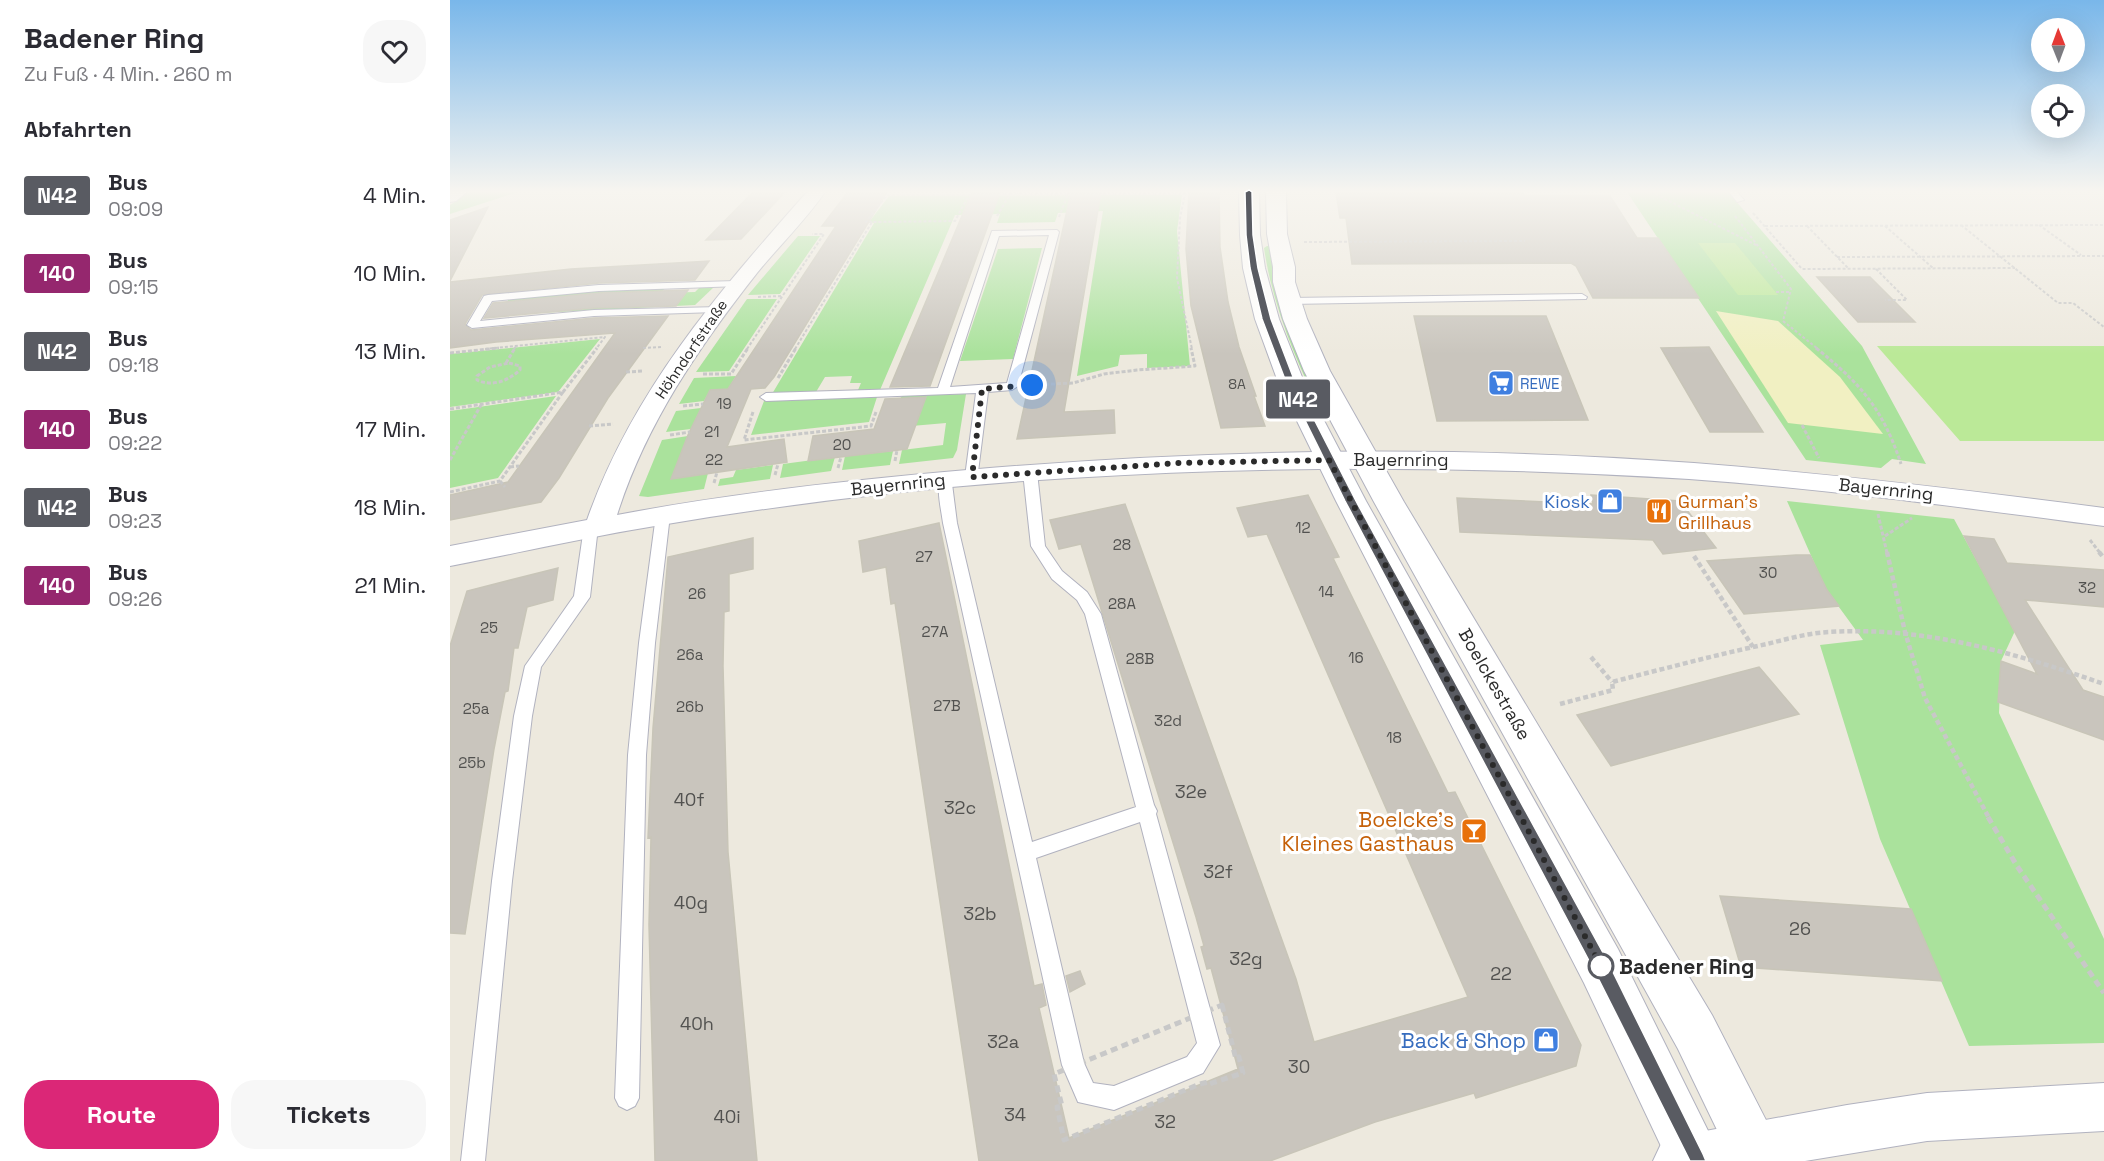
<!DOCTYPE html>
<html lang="de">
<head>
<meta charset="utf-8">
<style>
  body { margin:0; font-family:"Space Grotesk",sans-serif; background:#f7f7f7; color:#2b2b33; height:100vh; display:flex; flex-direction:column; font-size:22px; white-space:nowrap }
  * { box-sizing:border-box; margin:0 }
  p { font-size:20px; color:#7c7c81 }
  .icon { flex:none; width:33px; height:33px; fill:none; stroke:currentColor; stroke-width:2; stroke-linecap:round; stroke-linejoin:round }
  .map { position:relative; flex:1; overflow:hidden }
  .details { display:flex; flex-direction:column; background:#fff; width:450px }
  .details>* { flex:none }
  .badge { padding:0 12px; border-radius:4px; font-size:21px; line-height:39px }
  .needle { width:39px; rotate:359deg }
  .buttons { position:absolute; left:1581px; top:18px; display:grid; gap:12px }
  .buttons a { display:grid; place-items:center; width:54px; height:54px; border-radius:50%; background:#fff; box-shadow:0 6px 24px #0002; font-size:30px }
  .you { position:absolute; width:30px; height:30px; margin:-15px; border:4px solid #fff; border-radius:50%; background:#1a73e8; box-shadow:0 0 0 9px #1a73e833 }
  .map>.badge { position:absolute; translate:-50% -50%; box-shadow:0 0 0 3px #fff }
  h2 { padding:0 24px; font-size:22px; line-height:54px }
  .round { display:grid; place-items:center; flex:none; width:63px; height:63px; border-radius:24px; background:#f7f7f7 }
  .head { display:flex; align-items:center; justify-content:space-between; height:102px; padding:0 24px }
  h1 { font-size:28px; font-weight:600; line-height:45px }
  .action { display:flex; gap:12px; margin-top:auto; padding:12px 24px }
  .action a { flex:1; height:69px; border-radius:24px; background:#db2777; color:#fff; font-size:24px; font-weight:600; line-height:69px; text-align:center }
  .action a+a { background:#f7f7f7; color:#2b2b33 }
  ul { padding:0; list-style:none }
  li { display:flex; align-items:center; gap:18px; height:78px; padding:0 24px }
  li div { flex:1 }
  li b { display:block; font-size:22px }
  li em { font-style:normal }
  li .badge { min-width:66px; font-weight:700; text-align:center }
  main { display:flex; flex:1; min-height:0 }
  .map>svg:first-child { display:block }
  .green { fill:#aae29c }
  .sand { fill:#f1f0c2 }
  .pitch { fill:#bbe998 }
  .building { fill:#c9c5bd; stroke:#c8c5b8; stroke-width:1.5 }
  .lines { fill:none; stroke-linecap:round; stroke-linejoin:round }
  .service-casing { stroke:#b1b2bf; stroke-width:2 }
  .minor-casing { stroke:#b1b2bf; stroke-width:2 }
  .secondary-casing { stroke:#b1b2bf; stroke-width:2 }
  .path-far3 { stroke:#c8c8c8; stroke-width:2; stroke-dasharray:3 2; stroke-linecap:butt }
  .path-far2 { stroke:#c8c8c8; stroke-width:3; stroke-dasharray:4 2; stroke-linecap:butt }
  .path-far1 { stroke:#c8c8c8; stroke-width:4.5; stroke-dasharray:5 3; stroke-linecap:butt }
  .path { stroke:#c8c8c8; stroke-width:5; stroke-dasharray:7 4.5; stroke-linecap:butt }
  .service { fill:#fff; fill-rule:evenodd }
  .minor { fill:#fff; fill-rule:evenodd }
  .secondary { fill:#fff; fill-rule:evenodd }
  .line { fill:#595b62; stroke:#fff; stroke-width:1.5 }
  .walk { stroke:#2b2b2b; stroke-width:6; stroke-dasharray:0 10.8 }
  .stop-dot { fill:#fff; stroke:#595b62; stroke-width:3 }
  .labels { text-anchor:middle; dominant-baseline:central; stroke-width:6; stroke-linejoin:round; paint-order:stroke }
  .far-number-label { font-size:14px; fill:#525250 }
  .far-street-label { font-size:15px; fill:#2b2b2b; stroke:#fff }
  .far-shop-label { font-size:15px; fill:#366cbe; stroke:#fff; text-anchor:start }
  .number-label { font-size:15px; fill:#525250 }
  .street-label { font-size:18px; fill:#2b2b2b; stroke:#fff }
  .shop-label { font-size:18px; fill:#366cbe; stroke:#fff; text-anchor:end }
  .food-label { font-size:18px; fill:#c56008; stroke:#fff; text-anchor:start }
  .near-number-label { font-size:18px; fill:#525250 }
  .near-food-label { font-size:21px; fill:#c56008; stroke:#fff; text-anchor:end }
  .near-stop-label { font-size:21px; font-weight:bold; fill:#2b2b2b; stroke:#fff; text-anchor:start }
  .near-shop-label { font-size:21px; fill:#366cbe; stroke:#fff; text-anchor:end }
</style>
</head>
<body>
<main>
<section class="details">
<div class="head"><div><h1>Badener Ring</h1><p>Zu Fuß · 4 Min. · 260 m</p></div><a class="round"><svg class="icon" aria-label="heart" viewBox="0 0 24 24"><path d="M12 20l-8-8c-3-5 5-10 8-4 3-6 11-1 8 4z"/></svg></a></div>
<h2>Abfahrten</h2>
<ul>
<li><span class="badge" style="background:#595b62;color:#fff">N42</span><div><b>Bus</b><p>09:09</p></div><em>4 Min.</em></li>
<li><span class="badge" style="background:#95276e;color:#fff">140</span><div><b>Bus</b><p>09:15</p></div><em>10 Min.</em></li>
<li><span class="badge" style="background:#595b62;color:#fff">N42</span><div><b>Bus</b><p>09:18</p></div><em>13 Min.</em></li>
<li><span class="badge" style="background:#95276e;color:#fff">140</span><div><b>Bus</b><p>09:22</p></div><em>17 Min.</em></li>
<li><span class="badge" style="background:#595b62;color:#fff">N42</span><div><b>Bus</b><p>09:23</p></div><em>18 Min.</em></li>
<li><span class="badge" style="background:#95276e;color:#fff">140</span><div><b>Bus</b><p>09:26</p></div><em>21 Min.</em></li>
</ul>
<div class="action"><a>Route</a><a>Tickets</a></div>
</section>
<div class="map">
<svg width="1654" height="1161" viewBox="0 0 1654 1161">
  <rect width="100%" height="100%" fill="#ede9de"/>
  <path class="green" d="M20,192H68L0,214V205Z
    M1177,192H1278L1412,346L1476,464L1442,459L1431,468L1356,460Z
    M732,195L727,231L740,366L697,368V354L670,355L668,366L627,376L653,211L608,213L605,222L547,223L550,214L505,215L430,390H408L411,383H400L402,376L375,377L366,392L322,394L424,223L419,222L439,196Z
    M348,236H370L330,294L298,295Z
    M817,246H819L884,420H875C848,365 823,309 814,248Z
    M592,248L563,359L510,361L548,249Z
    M250,287H264L245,305L47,315L59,299L142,291L215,288L211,293L245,292Z
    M297,299H327L279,371L246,372Z
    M150,339L108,392L0,407V354Z
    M286,376L278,389L260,390L254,401L229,404L244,378Z
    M516,394L507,450L503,458L449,464L452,450L493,445L496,423L427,429L452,396Z
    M106,396L48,478L0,488V411Z
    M427,397L419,422L301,435L314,401Z
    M251,408L241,429L216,432L226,411Z
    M238,436L222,478L258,473L254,489L198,497L189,496L212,440Z
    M443,451L440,465L392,470L395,456Z
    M385,457L381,471L330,478L333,464Z
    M323,465L320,479L268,486L270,479L283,477L286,470Z
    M1337,501L1504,519L1565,631L1551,661L1549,713L1654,939V1043L1519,1046L1430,839L1370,645L1413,640L1367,577L1370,576Z"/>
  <path class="sand" d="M1266,311L1328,321L1390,377L1433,434L1338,423Z"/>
  <path class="pitch" d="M1248,243H1285L1328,295H1288Z
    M1427,346H1654V441H1510Z"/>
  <path class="building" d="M303,192H335L291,239L256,240Z
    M398,192H437L324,377L315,388L301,389L277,447L334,439L337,462L221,479L238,435L260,390L278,389L386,226H372Z
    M522,192H550L480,386L440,387Z
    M621,192H651L614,412L664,410L665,433L567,439Z
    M739,192H769L770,247L778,302L789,347L806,396H804L815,426L771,428L741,306L736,249Z
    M886,192H1073L1074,195L1160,196L1187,238H1208L1249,298H1143L1126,266L1121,263L902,264L896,218H890Z
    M38,207L0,281V220Z
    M259,261L245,280L149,283L32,295L15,324L21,330L144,318L218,316L158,398L109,478L91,502L0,520V495L58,482L165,333L46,342L0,348V282L121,269Z
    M1367,277H1420L1465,322H1408Z
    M238,290L226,306L144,308L34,318L43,303L149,293Z
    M964,316H1096L1138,420L987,421Z
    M1259,347L1313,432H1260L1211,348Z
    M476,397L457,449L358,461L363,436L424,429L435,399Z
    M858,495L889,557L883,558L998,793L1005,792L1131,1045L1126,1066L1026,1098L1024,1093L925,1122L820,1161H529L445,603L441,604L436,567L413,572L409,541L489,523L584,986L592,984L596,1005L589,1008L619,1138L788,1069L761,968L757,969L751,947L754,946L746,917L631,544L609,549L600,520L675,504L846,979L864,1042L1018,997L817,534L798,537L787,508Z
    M1141,495L1230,501L1266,548L1213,554L1203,540L1010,532L1007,498L1143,504Z
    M1514,536L1544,539L1557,563L1654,570V607L1575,600L1633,690L1654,697V740L1548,702L1551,661L1587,674Z
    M303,538V569L279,574V611L274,612L273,666L278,852L307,1161H205L199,925L201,837L198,838L203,728L218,557Z
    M1346,555H1360L1377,590L1389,606L1294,614L1257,561Z
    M108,568L103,600L77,607L68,648H64L58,691L55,692L44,749L15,934L0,933V646L17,591Z
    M1309,667L1349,714L1161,766L1127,715Z
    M1270,896L1461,909L1492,981L1291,967Z
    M630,971L635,984L620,992L616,976Z"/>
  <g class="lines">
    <defs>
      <path id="service" d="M1279,192H1287L1294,200L1287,202Z
        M607,230L609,232L568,386L562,390L538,392L527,480L522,481L515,477L526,393L316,401L310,397L316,393L488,388L542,231ZM599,235L557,383L500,387L549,236Z
        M286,281L291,284L290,286L149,291L42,301L30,321L144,310L270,307L271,309L266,312L144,316L22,328L17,325L34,296L38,295L149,285Z
        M1132,294L1137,297L1136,299L839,304L834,301L839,298Z
        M580,468L587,472L595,546L612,571L637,592L651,614L704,805L707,811L706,814L770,1045L753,1073L664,1110L628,1102L612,1065L493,523C491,508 486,490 491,476H501L507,523L582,842L686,807L635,614L627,600L602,579L581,546L573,472ZM690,822L747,1043L737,1057L664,1086L643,1083L634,1063L586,858Z
        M213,510L220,515L205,643L196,755L189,1098L185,1106L177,1110L169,1106L165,1098L178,755L189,643L206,515Z
        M141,522L148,527L140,597L91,667L82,716L62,881L35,1161H11L42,881L64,716L75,666L124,596L134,527Z"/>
      <path id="minor" d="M0,192H17L6,201L0,202Z
        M357,192H375C355,221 329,246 307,273C248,348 196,424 167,515C282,493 400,480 517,470C758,449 1002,445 1244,463C1381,474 1517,490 1654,508V526C1516,508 1378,489 1239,479C1033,466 826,465 620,478C482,486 342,503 205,526C137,537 68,553 0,566V546L137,520C183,390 267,294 357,192Z
        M1654,1083V1131L1477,1141L1355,1161H1203L1211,1144L1228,1136L1397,1105L1477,1093Z"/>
      <path id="secondary" d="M789,192H809L810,235L815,268L829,319L854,382L916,501L1168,949L1273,1161H1218L1134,983L886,501L828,382L805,319L793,268L790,235Z
        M816,192H836L837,234L845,267V282L857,319L880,371L954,502L1262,1015L1337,1161H1282L1228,1049L924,502L854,371L833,319L823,282V267L817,234Z"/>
    </defs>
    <use href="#service" class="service-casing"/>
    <use href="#minor" class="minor-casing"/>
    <use href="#secondary" class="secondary-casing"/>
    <path class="path-far3" d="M1201,192L1306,245
      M590,194H618L609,217
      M618,194H735L730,218L727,278L742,349
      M1303,213L1352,269L1565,268
      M547,216L560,194H590
      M1285,216L1341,289L1333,321L1368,349
      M422,222H416L437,195H519
      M1511,225L1608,303H1623L1654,327
      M1589,225L1631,255
      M1315,226L1654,225
      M1357,226L1398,268
      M1435,226L1483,268
      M854,242L1075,241
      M1387,257L1654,256
      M1426,269L1457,300H1435
      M1326,292H1340
      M308,297L331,296
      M193,348L211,347
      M35,349L155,337L146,349
      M64,349L67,345
      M297,349L374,234H362
      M345,349L422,222L505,221L519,195L560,194"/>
    <path class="path-far2" d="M1366,348C1411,384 1433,409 1451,464
      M0,353L49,348
      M56,363L65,348
      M59,363L70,366V370C58,381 42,387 27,380V376L40,367Z
      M176,372L193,371
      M253,374H281L298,348
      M328,378L346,348
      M583,385L623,383L654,374L687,370L745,366L741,348
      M233,406L253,404
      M0,409L113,392L147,348
      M303,412L294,440L421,426L426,412
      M1352,425L1369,458
      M139,426L163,424
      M220,435L240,432
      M0,460L31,405
      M445,461L447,450
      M60,467L69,466
      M388,468L391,457
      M325,475L328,464
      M50,481L55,487
      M264,483L267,472
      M0,492L50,481L113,392
      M1428,514L1437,553
      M1435,536L1462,518
      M1640,540L1650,553"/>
    <path class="path-far1" d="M1437,552L1455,632L1475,698L1539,818
      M1649,552L1654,558
      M1244,556L1303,647
      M1141,657L1162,682
      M1110,704L1163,690L1162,682C1213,669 1265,655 1317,644C1337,639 1358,633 1379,632C1474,626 1565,653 1654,684"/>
    <path class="path" d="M1538,817L1567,866L1654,993
      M772,1005L786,1059L789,1057L793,1073L759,1084L758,1082L750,1084L614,1140L607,1107L612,1106L604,1074Z"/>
    <use href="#service" class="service"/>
    <use href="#minor" class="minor"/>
    <use href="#secondary" class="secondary"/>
  </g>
  <linearGradient id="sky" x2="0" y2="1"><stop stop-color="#79b7ea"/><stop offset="0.54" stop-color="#f7f5f0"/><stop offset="1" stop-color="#f7f5f0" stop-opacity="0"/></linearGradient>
  <rect width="1654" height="354" fill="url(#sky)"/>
  <path class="line" d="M799,190L802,192L803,235L808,268L821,319L845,382L906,501L1157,960L1253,1154L1256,1161H1240L1145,972L895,501L836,382L812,319L800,268L796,235L795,192Z"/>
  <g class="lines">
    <path class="walk" d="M582,385L532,389L522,477L729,463L879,460L1151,966"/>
  </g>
  <defs>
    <symbol id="supermarket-square" viewBox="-11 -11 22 22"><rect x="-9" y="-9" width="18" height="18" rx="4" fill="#3f7fe0" stroke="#fff"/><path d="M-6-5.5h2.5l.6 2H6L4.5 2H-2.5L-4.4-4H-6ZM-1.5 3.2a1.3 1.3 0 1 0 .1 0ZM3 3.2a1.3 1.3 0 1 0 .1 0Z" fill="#fff"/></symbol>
    <symbol id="shop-square" viewBox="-11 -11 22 22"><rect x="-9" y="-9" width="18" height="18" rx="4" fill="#3f7fe0" stroke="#fff"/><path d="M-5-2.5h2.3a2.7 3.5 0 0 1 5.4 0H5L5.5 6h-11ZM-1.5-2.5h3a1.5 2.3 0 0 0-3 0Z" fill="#fff"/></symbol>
    <symbol id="restaurant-square" viewBox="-11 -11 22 22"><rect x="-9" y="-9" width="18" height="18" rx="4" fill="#e8710a" stroke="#fff"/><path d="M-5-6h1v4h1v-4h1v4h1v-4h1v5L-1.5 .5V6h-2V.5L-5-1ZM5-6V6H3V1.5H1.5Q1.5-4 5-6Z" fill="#fff"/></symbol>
    <symbol id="bar-square" viewBox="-11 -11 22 22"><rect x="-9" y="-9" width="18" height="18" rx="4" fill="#e8710a" stroke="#fff"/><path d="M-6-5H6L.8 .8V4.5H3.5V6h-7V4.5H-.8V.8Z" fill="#fff"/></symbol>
  </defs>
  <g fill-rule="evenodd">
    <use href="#supermarket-square" x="1036" y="368" width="30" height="30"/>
    <use href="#shop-square" x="1145" y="486" width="30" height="30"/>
    <use href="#restaurant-square" x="1194" y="496" width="30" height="30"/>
    <use href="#bar-square" x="1009" y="816" width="30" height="30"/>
    <use href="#shop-square" x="1081" y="1025" width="30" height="30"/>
  </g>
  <circle class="stop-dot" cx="1151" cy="966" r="12"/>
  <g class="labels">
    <g class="far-number-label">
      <text x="787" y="384">8A</text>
    </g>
    <g class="far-street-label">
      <text transform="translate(241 349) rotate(-56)">Höhndorfstraße</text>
    </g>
    <g class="far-shop-label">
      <text x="1070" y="383">REWE</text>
    </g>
    <g class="number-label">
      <text x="274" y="403">19</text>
      <text x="262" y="431">21</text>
      <text x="392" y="444">20</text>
      <text x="264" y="459">22</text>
      <text x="853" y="527">12</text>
      <text x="672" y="544">28</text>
      <text x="474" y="556">27</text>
      <text x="1318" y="572">30</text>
      <text x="1637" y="587">32</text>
      <text x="876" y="591">14</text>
      <text x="247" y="593">26</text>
      <text x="672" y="603">28A</text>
      <text x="39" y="627">25</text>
      <text x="485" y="631">27A</text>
      <text x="240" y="654">26a</text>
      <text x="906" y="657">16</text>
      <text x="690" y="658">28B</text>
      <text x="497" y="705">27B</text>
      <text x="240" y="706">26b</text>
      <text x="26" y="708">25a</text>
      <text x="718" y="720">32d</text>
      <text x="944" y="737">18</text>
      <text x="22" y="762">25b</text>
    </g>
    <g class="street-label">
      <text x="951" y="459">Bayernring</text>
      <text transform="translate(448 484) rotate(-6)">Bayernring</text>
      <text transform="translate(1436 489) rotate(6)">Bayernring</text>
      <text transform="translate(1045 684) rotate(60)">Boelckestraße</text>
    </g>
    <g class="shop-label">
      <text x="1140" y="501">Kiosk</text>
    </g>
    <g class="food-label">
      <text x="1228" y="501">Gurman's<tspan x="1228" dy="21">Grillhaus</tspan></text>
    </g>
    <g class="near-number-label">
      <text x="741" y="791">32e</text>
      <text x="239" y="799">40f</text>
      <text x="510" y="807">32c</text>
      <text x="768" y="871">32f</text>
      <text x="241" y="902">40g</text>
      <text x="530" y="913">32b</text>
      <text x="1350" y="928">26</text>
      <text x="796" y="958">32g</text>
      <text x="1051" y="973">22</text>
      <text x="247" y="1023">40h</text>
      <text x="553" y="1041">32a</text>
      <text x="849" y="1066">30</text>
      <text x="565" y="1114">34</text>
      <text x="277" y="1116">40i</text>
      <text x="715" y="1121">32</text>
    </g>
    <g class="near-food-label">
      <text x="1004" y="819">Boelcke’s<tspan x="1004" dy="24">Kleines Gasthaus</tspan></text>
    </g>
    <g class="near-stop-label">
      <text x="1169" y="966">Badener Ring</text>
    </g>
    <g class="near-shop-label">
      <text x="1076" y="1040">Back &amp; Shop</text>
    </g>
  </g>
</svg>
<div class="buttons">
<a><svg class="needle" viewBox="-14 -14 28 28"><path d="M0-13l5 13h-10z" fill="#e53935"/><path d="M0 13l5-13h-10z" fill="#7c7c81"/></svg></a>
<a><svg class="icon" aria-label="locate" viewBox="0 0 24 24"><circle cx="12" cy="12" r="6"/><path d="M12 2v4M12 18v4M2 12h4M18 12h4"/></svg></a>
</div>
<div class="you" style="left:582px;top:385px"></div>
<b class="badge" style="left:848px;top:399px;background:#595b62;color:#fff">N42</b>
</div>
</main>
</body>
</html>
